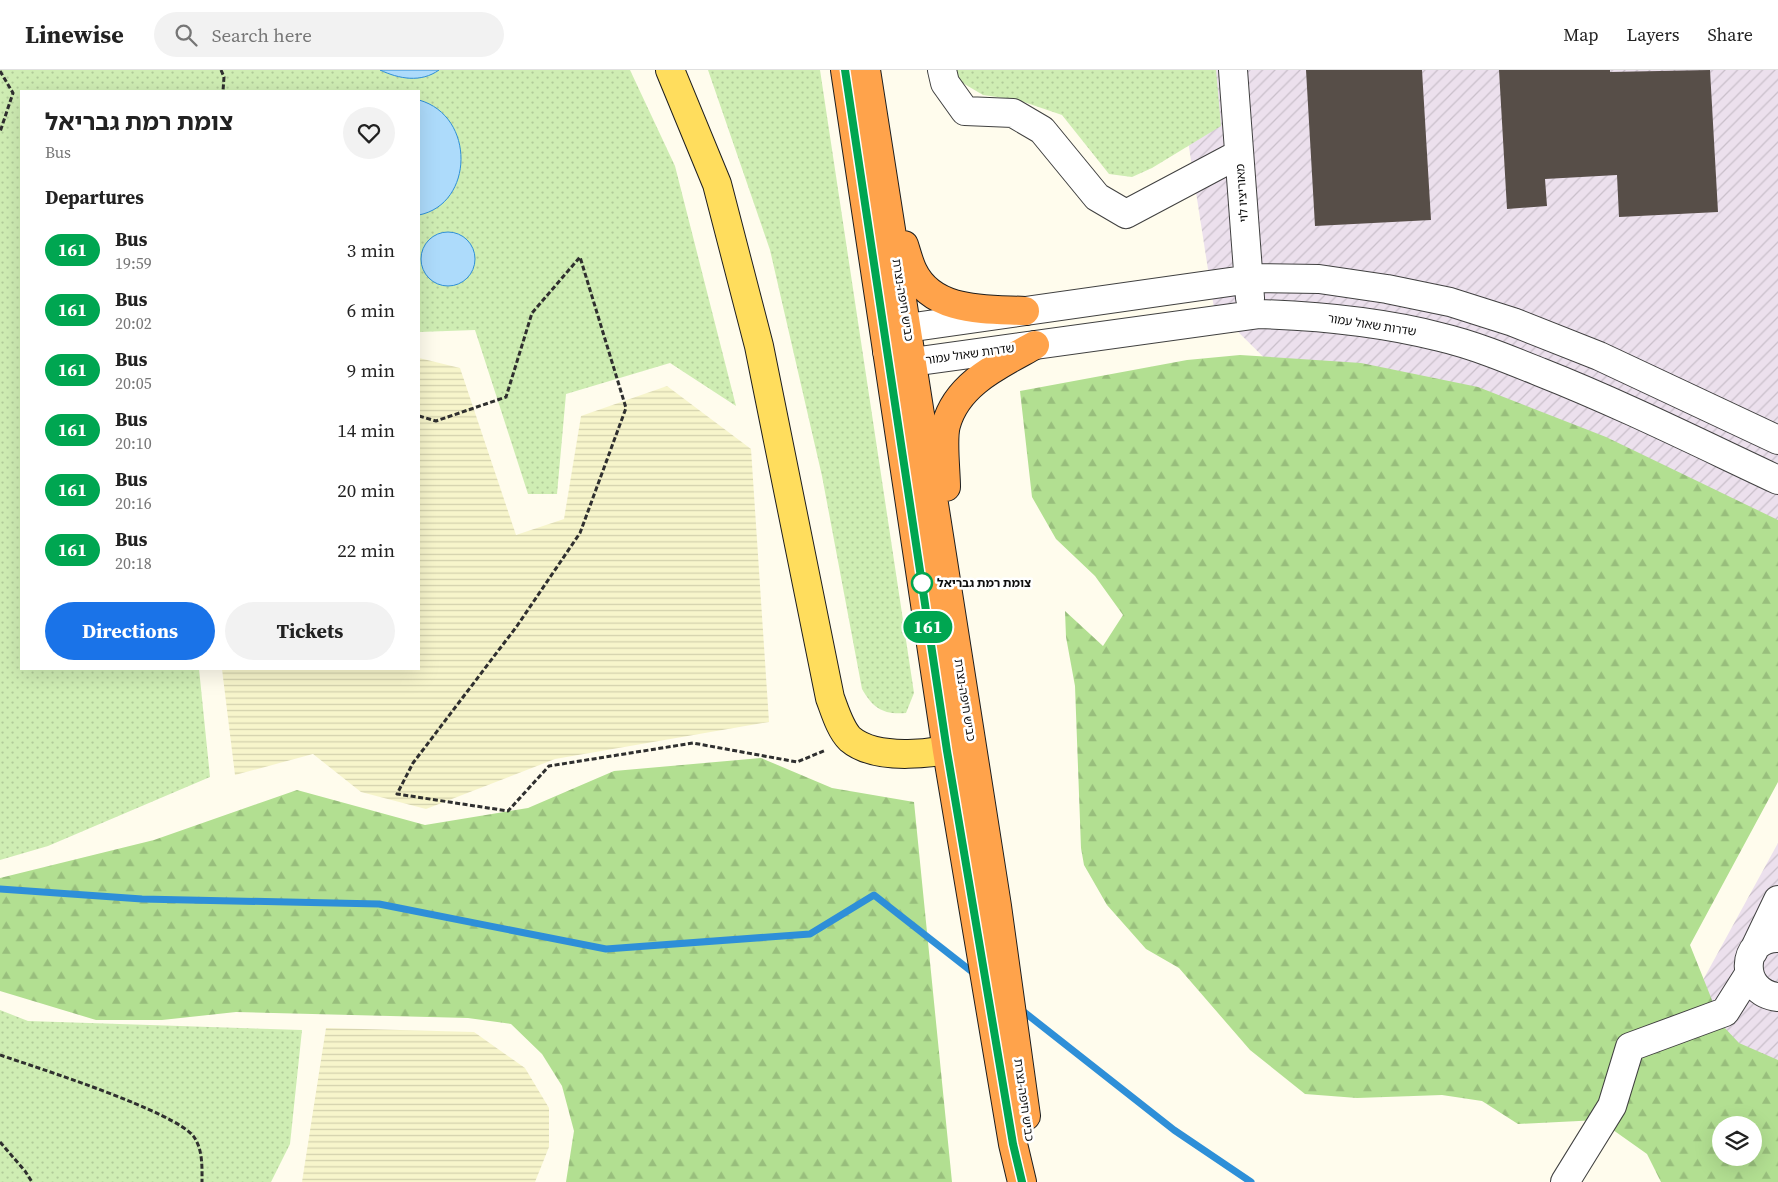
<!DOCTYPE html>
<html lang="en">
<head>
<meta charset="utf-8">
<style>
  body { margin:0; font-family:"Source Serif 4","Noto Sans Hebrew",serif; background:#f2f2f2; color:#222; height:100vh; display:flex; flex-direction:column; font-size:19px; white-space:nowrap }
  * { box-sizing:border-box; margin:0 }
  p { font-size:16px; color:#767676 }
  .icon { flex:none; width:28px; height:28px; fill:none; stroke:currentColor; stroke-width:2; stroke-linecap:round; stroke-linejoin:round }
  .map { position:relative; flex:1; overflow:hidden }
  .sheet { position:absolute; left:20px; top:20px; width:400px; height:580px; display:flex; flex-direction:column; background:#fff; border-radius:0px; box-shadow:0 5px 20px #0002 }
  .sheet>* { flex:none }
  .badge { padding:0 10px; border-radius:16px; font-size:18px; line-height:32px }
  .controls { position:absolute; left:1712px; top:1046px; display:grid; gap:10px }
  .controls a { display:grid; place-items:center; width:50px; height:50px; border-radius:50%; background:#fff; box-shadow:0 5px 20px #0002; font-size:25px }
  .map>.badge { position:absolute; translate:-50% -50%; box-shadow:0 0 0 2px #fff }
  h2 { padding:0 25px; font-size:19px; line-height:45px }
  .round { display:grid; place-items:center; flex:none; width:52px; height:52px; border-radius:26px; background:#f2f2f2 }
  .summary { display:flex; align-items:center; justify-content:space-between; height:85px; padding:0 25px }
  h1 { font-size:24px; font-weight:700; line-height:38px }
  .button { display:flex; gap:10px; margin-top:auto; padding:10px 25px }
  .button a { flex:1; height:58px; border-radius:30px; background:#1a73e8; color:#fff; font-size:20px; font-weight:700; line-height:58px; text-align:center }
  .button a+a { background:#f2f2f2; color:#222 }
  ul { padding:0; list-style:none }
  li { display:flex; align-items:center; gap:15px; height:60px; padding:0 25px }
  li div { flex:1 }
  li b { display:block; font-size:19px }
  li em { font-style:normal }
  li .badge { min-width:55px; font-weight:700; text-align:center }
  header { display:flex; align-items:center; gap:30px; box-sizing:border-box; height:70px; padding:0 25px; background:#fff; border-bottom:1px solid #e0e0e0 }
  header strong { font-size:24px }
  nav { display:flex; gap:28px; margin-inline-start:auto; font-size:18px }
  .search { width:350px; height:45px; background:#f2f2f2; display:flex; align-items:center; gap:12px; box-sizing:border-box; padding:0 18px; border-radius:28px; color:#767676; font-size:19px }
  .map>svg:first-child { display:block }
  .industrial { fill:url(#industrial-furrows) }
  .farmland { fill:url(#farmland-rules) }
  .grass { fill:url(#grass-dots) }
  .forest { fill:url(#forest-firs); fill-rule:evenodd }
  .water { fill:#addbfb; stroke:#2e8fd8 }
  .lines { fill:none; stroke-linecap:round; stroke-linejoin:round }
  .stream { stroke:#2e8fd8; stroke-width:7 }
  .building { fill:#574e48 }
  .minor-casing { stroke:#404040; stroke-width:30 }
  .major-casing { stroke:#1e1e1e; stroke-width:30 }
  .highway-casing { stroke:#1e1e1e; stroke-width:30 }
  .path { stroke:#2f2f2f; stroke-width:3; stroke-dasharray:5 2.5; stroke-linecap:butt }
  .minor { stroke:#fff; stroke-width:28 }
  .major { stroke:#ffdd5d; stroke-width:28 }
  .highway { stroke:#ffa34b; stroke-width:28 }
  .line-casing { stroke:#fff; stroke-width:11 }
  .line { stroke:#00a651; stroke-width:8 }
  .stop-dot { fill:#fff; stroke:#00a651; stroke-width:2.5 }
  .labels { text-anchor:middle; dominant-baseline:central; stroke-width:5; stroke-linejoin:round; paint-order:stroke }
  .street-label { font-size:12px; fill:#0d0d0d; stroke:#fff }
  .stop-label { font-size:12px; font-weight:bold; fill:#0d0d0d; stroke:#fff; text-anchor:start }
</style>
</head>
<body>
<header>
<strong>Linewise</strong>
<div class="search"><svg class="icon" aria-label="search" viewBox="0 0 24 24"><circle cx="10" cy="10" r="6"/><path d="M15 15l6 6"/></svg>Search here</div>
<nav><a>Map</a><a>Layers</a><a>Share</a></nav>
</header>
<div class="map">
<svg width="1778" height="1112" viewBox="0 0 1778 1112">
  <defs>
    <pattern id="industrial-furrows" width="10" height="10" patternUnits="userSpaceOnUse" patternTransform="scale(1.25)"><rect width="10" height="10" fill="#ece0ed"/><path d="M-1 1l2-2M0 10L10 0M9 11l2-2" fill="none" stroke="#c9bfca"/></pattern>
    <pattern id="farmland-rules" width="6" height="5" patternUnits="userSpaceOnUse" patternTransform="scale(1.25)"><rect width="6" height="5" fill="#f7f5cb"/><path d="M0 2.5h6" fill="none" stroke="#d3d1ad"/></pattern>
    <pattern id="grass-dots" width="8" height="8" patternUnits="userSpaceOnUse" patternTransform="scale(1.25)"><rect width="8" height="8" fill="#cfedb3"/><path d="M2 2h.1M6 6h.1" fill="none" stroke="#b1ca99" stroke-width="1.8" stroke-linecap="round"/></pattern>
    <pattern id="forest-firs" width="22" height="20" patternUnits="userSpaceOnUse" patternTransform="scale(1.25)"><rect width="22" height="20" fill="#b2df91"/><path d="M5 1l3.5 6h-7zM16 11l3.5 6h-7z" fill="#98be7c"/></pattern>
  </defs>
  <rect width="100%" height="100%" fill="#fffced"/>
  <path class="industrial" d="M1177,0H1778V496L1318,341L1214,238Z
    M1778,773V1064L1674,963Z"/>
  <path class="farmland" d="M419,288L460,298L516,465L564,449L581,346L667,316L751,379L769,652L555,689L426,739L361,722L313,684L235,705L222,599H419Z
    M326,958L474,962L525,998L549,1038V1077L535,1112H302Z"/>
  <path class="grass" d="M0,0H630L675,96L736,336L670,293L566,324L557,424H528L475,260L419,262V21H21V599H199L210,707L48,776L0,790Z
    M708,0H820L914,623L906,643C883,645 873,638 862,619L822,406L770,180Z
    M954,0H1216L1221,56L1152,98L1132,107L1109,104L1062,45L1018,30L983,25L956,9Z
    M0,940L28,951L302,960L290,1074L271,1112H0Z"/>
  <path class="forest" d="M1240,285L1361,293L1478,317L1606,367L1778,450V712L1690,875L1722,955L1739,973L1778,990V1112H1661L1647,1084L1599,1050L1518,1054L1482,1031L1442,1025L1357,1028L1305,1024L1250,980L1179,898L1146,879L1107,835L1084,795L1081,778L1075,616L1066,567L1065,541L1103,576L1123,545L1095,506L1056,469L1032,427L1020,321L1187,290ZM1721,1055H1754V1088H1721Z
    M761,688L832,718L914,732L952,1112H566L574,1061L562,1016L542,984L511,954L468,948L236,942L162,950H96L0,921V808L154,770L297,720L425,755L528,738L614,701Z"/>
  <path class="water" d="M380,0H439C421,13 399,9 380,0Z
    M419,30C476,46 474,134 419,145Z
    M421 189a27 27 0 1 1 54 0a27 27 0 1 1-54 0Z"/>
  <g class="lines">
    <path class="stream" d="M0,819L142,829L379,834L606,879L810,864L874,825L971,901
      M1019,938L1174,1060L1251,1112"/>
  </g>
  <path class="building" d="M1306,0H1422L1431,150L1315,156Z
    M1499,0H1610V2L1710,0L1718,142L1619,147L1617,105L1545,109L1547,136L1507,139Z"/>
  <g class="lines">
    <defs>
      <path id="minor" d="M942,0L945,13L965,41L1013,43L1042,60L1097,127L1126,144L1239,84
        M1233,0L1250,228
        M1778,370L1599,286L1513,252L1450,232L1387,219L1319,209L1258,208L907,258L887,281L912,292L1260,244C1321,246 1382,252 1440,267C1474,275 1508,289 1540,302C1621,334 1699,373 1778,410
        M1778,868C1740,867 1738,923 1778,927
        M1753,882L1778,830
        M1565,1112L1612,1036L1630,977L1725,942L1749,904"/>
      <path id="major" d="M670,0L717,114L759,276L830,628C835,641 840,659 850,669C877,692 938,684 969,674"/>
      <path id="highway" d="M845,0L947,681L1013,1074L1022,1112
        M866,0L997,836L1026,1046
        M904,175C907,184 909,193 913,201C933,243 986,239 1025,241
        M946,417C946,402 942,369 946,355C957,313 1001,294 1035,275"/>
    </defs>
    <use href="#minor" class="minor-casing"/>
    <use href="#major" class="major-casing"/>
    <use href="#highway" class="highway-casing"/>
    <path class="path" d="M221,0L224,7L223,21
      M0,1L13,23L0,62
      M419,346L436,351L506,327L532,243L580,187L626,338L580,463L517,556L413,693L397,724L508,741L549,696L693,673L797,692L826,680
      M0,985C35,997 177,1042 194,1067C203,1080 202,1098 202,1112
      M0,1072L25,1101L32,1112"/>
    <use href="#minor" class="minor"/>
    <use href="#major" class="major"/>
    <use href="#highway" class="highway"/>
  </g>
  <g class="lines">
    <defs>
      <path id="line" d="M845,0L947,681L1013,1074L1022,1112"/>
    </defs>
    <use href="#line" class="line-casing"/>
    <use href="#line" class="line"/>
  </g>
  <circle class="stop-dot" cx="922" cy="513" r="10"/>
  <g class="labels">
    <g class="street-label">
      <text transform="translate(1242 123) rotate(-94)">מאוריציו לוי</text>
      <text transform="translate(903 230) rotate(81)">כביש חיפה-נצרת</text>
      <text transform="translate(1372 255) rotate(9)">שדרות שאול עמור</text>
      <text transform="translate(970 284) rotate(-8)">שדרות שאול עמור</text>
      <text transform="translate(965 630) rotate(81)">כביש חיפה-נצרת</text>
      <text transform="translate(1024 1030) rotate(82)">כביש חיפה-נצרת</text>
    </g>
    <g class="stop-label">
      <text x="937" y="513">צומת רמת גבריאל</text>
    </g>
  </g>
</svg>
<div class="controls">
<a><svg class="icon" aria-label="layers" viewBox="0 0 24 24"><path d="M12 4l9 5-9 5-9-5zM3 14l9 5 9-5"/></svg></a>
</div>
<b class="badge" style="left:928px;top:557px;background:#00a651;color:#fff">161</b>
<section class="sheet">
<div class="summary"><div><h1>צומת רמת גבריאל</h1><p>Bus</p></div><a class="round"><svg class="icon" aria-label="heart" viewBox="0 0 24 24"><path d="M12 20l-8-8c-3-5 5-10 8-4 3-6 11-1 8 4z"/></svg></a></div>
<h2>Departures</h2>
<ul>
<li><span class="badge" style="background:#00a651;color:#fff">161</span><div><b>Bus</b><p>19:59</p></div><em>3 min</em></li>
<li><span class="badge" style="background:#00a651;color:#fff">161</span><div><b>Bus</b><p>20:02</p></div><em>6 min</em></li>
<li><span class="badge" style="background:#00a651;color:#fff">161</span><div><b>Bus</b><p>20:05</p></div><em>9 min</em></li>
<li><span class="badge" style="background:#00a651;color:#fff">161</span><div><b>Bus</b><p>20:10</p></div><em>14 min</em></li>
<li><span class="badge" style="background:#00a651;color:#fff">161</span><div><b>Bus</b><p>20:16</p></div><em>20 min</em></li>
<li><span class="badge" style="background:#00a651;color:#fff">161</span><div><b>Bus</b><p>20:18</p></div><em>22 min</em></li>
</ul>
<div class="button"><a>Directions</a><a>Tickets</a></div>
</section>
</div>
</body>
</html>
